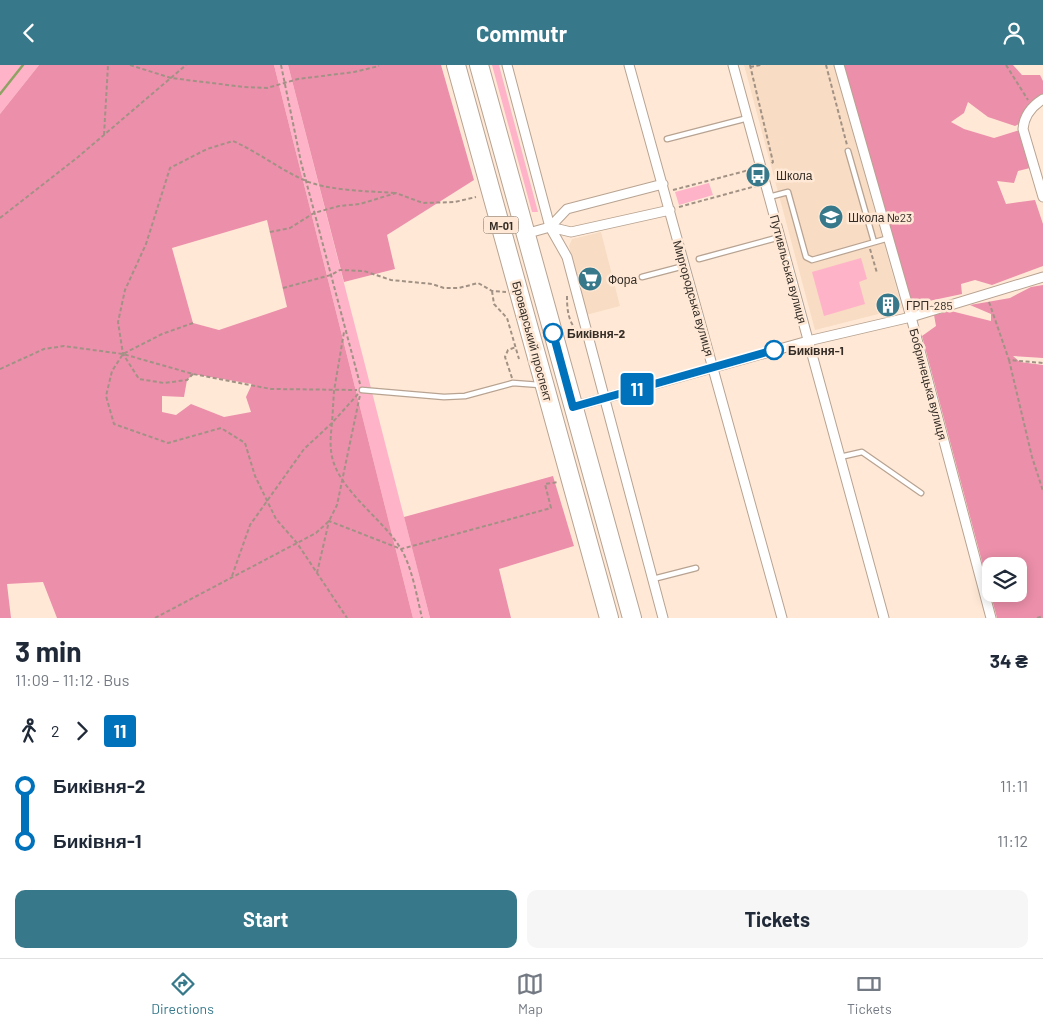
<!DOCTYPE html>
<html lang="en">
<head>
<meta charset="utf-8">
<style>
  body { margin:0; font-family:Barlow,sans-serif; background:#f6f6f7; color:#1f2937; height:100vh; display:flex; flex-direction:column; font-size:19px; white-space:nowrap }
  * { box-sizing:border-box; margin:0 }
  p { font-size:16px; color:#747a83 }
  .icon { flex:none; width:28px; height:28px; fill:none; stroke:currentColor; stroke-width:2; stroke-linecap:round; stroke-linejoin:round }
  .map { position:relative; height:553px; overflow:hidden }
  .side { display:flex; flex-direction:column; background:#fff; flex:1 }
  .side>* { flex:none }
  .badge { padding:0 10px; border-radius:4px; font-size:18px; line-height:32px }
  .fabs { position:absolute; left:982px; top:492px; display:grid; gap:10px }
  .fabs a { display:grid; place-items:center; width:45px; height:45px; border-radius:10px; background:#fff; box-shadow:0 2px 12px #0003; font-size:25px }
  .map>.badge { position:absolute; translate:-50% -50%; box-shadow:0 0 0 2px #fff }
  .legs { display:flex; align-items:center; gap:8px; height:55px; padding:0 15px; font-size:16px }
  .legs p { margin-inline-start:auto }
  .head { display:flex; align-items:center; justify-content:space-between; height:85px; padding:0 15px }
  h1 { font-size:28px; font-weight:700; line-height:38px }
  .action { display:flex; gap:10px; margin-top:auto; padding:10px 15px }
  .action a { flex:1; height:58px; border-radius:10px; background:#37798b; color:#fff; font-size:20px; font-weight:700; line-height:58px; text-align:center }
  .action a+a { background:#f6f6f7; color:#1f2937 }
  ul { padding:0 15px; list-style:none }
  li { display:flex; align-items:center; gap:18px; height:55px; font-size:19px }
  li i { display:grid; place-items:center; width:8px; height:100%; margin:0 6px; background:currentColor }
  li i::after { content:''; width:12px; height:12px; margin:-6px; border:4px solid; border-radius:50%; background:#fff }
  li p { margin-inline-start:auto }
  li:first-child i { background:linear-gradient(#0000 50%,currentColor 0) }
  li:last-child i { background:linear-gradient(currentColor 50%,#0000 0) }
  header { display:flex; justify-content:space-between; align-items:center; height:65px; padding:0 15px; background:#37798b; color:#fff; font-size:22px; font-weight:700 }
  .tab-bar { display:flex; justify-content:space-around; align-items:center; height:70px; border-top:1px solid #e0e1e3; background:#fff; font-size:14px; color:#747a83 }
  .tab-bar a { display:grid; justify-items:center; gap:2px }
  .tab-bar .selected { color:#37798b }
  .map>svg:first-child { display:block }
  .built { fill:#f8dcc3 }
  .green { fill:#ffb3c8 }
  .forest { fill:#ec8fab; fill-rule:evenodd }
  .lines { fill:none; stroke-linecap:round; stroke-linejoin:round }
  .stream { stroke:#8ea264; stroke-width:2.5 }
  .lane-casing { stroke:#b8a392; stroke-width:7 }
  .street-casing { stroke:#b8a392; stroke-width:11 }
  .highway-casing { stroke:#b8a392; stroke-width:20 }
  .path { stroke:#a29285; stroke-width:2; stroke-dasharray:4 2.5; stroke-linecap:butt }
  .lane { stroke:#fff; stroke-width:4.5 }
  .street { stroke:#fff; stroke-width:9 }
  .highway { stroke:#fff; stroke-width:18 }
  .line-1-casing { stroke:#fff; stroke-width:11 }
  .line-1 { stroke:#0072bc; stroke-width:8 }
  .stop-1-dot { fill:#fff; stroke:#0072bc; stroke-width:2.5 }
  .labels { text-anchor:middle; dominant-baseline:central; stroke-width:5; stroke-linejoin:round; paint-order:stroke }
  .shield { fill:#ffe9d6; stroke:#72655b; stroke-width:1 }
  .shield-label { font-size:11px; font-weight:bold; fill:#352d26 }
  .poi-label { font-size:12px; fill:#352d26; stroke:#ffe9d6; text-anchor:start }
  .street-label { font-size:12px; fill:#352d26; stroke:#ffe9d6 }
  .stop-label { font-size:12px; font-weight:bold; fill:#352d26; stroke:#ffe9d6; text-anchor:start }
</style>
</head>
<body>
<header><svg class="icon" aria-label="back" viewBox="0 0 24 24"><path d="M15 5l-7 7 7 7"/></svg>Commutr<svg class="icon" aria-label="person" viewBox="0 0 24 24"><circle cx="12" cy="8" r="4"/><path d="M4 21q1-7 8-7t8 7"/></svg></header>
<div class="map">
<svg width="1043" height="553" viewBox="0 0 1043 553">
  <rect width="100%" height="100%" fill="#ffe9d6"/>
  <path class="built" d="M744,0H834L902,243L815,265Z
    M601,167L620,241L586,250L569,181L572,174Z"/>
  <path class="green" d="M0,0H39L0,49Z
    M274,0H288L430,553H413Z
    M492,0H499L538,147H532Z
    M709,118L713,130L679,140L675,127Z
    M861,193L867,214L859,217L865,239L824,251L812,207Z"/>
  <path class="forest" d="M39,0H274L413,553H57L43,517L7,519L11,553H0V49ZM267,155L287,242L219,265L193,258L172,183ZM193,309L252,319L246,332L251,347L224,352L191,339L176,350L162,347V331L184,332L187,315Z
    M288,0H441L474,115L387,170L395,204L344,217Z
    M842,0H1013L1022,10H1040L1043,16V32L1023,47L1019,59L1015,61L988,52L968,37L964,48L951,57L964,64L994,73L1020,65L1030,103L1018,106L1014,118L997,116L1006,139L1035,135L1043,159V201L992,220L975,215L961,219L962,229L910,240Z
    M1043,220V293L1013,291L1020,297L1043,300V553H997L922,271L936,261L934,250L951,246L991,256V249L970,240L1010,233L1031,222ZM991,501H1019V529H991Z
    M553,411L574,481L499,504L511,553H430L404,452Z"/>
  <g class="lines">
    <path class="stream" d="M0,29L23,0"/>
    <defs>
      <path id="lane" d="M667,74L748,53
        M848,86L874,177
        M769,132L788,127L806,192L812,195L889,173
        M699,194L780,172
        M642,212L684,201
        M362,325L444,332L465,331L513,318L540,320
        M840,392L862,387L921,428
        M653,514L696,503"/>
      <path id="street" d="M507,0L550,162L567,192L663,553
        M629,0L782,553
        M733,0L884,553
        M839,0L911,252L991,553
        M1043,34C1032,41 1024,50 1023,64L1043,132
        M550,162L567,144L663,119
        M525,169L550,162L571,167L670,145
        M573,342L808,276L911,252L1043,212"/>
      <path id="highway" d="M456,0L609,553
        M479,0L632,553"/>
    </defs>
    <use href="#lane" class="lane-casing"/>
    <use href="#street" class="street-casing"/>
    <use href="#highway" class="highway-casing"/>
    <path class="path" d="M130,0L171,13L244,22L267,23L298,14L354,7L379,1
      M281,0L301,97L360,319
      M750,0L773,97L770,100
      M826,0L847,80
      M1006,0L1028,35
      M750,2L761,0
      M104,70L108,0
      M673,125L753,104
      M679,142L756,121
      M0,153L78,92L186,0
      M270,167L290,163L314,148L339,141L360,139L396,128L423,138L455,137L476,132
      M870,184L877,208
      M283,223L331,210L340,205L364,206L391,215L432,219L444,223H459L478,218L492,226L506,227
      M492,226L494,239L507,253L519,294
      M567,231C567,244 568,256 577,266
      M989,237L1009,295L1043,298
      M193,258L162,269L123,289L112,306L106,331L114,359L168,378L221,363L245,378L255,411L276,454L297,478L347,553
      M1009,295L1032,392L1043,426
      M0,304L44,284L64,281L123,289L193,309L271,324L357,325
      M193,309L187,315L164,318L139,314L123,289L118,257L125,225L146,179L170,103L207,84L233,76C258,87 279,104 304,115C328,126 369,126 396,128
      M512,313L505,292L508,285L516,282
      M358,329L332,358C331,367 330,377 331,385C334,423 382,452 401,484C412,502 417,532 422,553
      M317,508L329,456L401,484L551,443L545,419L559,417
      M232,511L250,460L304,384L332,358L334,326L344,267
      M155,553L316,468L329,456L337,440L360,330
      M1037,553L1043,551"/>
    <use href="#lane" class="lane"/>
    <use href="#street" class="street"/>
    <use href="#highway" class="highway"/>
  </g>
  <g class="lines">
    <defs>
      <path id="line-1" d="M553,268L573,342L774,285"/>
    </defs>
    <use href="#line-1" class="line-1-casing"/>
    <use href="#line-1" class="line-1"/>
  </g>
  <defs>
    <symbol id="bus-disc" viewBox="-11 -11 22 22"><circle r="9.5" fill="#37798b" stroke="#ffe9d6"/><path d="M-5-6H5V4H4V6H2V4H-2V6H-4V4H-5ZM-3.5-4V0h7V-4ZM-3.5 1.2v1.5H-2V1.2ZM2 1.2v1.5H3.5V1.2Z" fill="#fff"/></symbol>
    <symbol id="school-disc" viewBox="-11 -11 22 22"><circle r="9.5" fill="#37798b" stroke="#ffe9d6"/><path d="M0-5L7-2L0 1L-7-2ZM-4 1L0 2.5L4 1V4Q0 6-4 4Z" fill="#fff"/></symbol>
    <symbol id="supermarket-disc" viewBox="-11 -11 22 22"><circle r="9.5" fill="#37798b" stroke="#ffe9d6"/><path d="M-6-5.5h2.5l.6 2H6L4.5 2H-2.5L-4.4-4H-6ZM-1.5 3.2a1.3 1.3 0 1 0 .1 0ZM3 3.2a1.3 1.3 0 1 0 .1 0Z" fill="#fff"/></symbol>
    <symbol id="building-disc" viewBox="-11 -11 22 22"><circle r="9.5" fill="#37798b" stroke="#ffe9d6"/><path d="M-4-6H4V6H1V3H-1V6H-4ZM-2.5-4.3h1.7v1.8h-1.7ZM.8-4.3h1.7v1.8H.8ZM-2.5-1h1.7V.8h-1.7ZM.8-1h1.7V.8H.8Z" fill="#fff"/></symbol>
  </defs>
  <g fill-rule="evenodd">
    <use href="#bus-disc" x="744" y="96" width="28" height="28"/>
    <use href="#school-disc" x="817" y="138" width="28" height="28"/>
    <use href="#supermarket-disc" x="576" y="200" width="28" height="28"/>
    <use href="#building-disc" x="874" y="226" width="28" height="28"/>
  </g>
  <g class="stop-1-dot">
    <circle cx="553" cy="268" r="9"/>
    <circle cx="774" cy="285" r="9"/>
  </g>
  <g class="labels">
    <rect class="shield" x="483.5" y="151.5" width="35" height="17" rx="4"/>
    <g class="shield-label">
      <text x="501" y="160">М-01</text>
    </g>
    <g class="poi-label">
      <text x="776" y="110">Школа</text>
      <text x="848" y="152">Школа №23</text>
      <text x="608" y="214">Фора</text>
      <text x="906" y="240">ГРП-285</text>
    </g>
    <g class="street-label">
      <text transform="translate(789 204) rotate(75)">Путивльська вулиця</text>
      <text transform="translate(694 233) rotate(74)">Миргородська вулиця</text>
      <text transform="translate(533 276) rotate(75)">Броварський проспект</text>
      <text transform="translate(929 319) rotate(75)">Бобринецька вулиця</text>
    </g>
    <g class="stop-label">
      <text x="567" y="268">Бикiвня-2</text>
      <text x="788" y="285">Бикiвня-1</text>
    </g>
  </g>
</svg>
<div class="fabs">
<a><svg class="icon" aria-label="layers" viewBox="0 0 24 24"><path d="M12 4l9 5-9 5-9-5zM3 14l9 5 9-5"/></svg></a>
</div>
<b class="badge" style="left:637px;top:324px;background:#0072bc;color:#fff">11</b>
</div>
<section class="side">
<div class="head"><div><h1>3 min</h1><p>11:09 – 11:12 · Bus</p></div><b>34 ₴</b></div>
<div class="legs"><svg class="icon" aria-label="walk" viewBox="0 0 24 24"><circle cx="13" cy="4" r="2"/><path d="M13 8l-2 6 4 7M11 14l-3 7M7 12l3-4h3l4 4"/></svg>2<svg class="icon" aria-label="forward" viewBox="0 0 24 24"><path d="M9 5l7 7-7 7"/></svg><b class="badge" style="background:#0072bc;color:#fff">11</b></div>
<ul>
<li><i style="color:#0072bc"></i><b>Бикiвня-2</b><p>11:11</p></li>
<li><i style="color:#0072bc"></i><b>Бикiвня-1</b><p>11:12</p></li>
</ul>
<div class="action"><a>Start</a><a>Tickets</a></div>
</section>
<nav class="tab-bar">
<a class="selected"><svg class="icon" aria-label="directions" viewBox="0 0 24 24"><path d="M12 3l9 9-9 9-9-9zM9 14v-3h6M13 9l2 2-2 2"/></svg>Directions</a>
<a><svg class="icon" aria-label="map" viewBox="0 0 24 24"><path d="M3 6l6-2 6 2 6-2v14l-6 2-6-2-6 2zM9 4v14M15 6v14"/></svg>Map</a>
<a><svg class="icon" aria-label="tickets" viewBox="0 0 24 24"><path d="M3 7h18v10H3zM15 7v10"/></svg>Tickets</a>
</nav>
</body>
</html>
